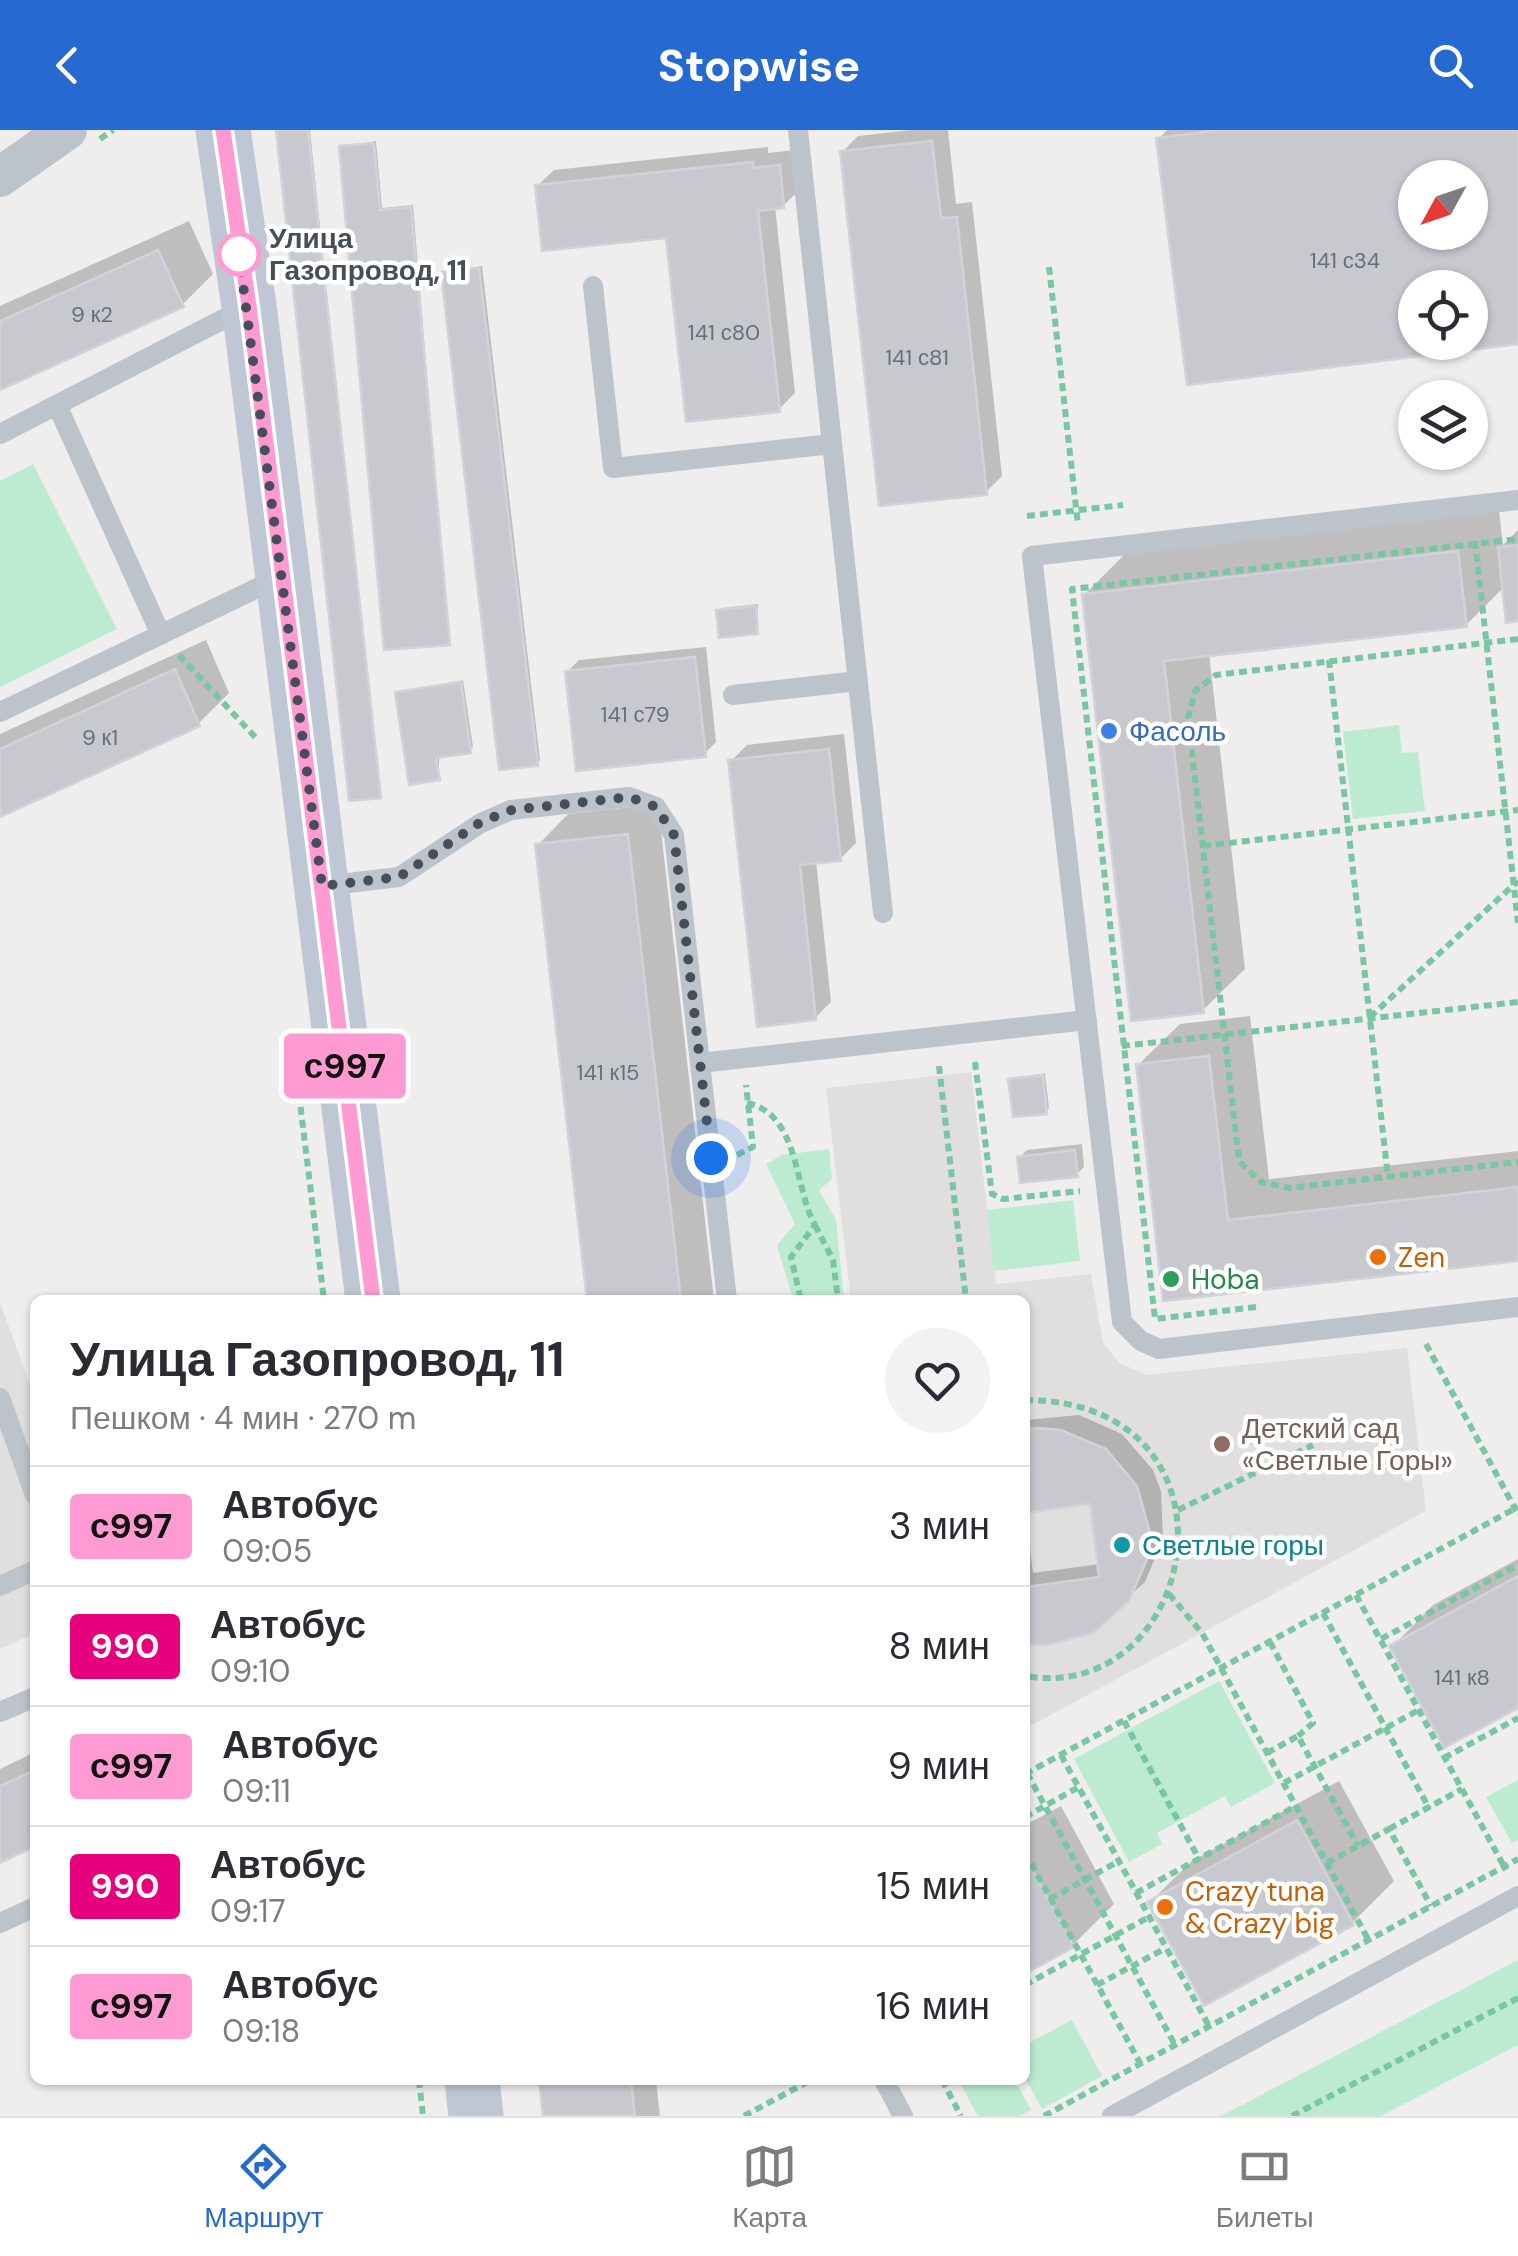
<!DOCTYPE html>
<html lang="ru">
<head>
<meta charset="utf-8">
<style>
  body { margin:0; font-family:"DM Sans",sans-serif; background:#f2f2f3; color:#2b2b33; height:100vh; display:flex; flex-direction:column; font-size:38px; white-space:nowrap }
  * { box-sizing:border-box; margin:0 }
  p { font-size:32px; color:#7c7c81 }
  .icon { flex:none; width:55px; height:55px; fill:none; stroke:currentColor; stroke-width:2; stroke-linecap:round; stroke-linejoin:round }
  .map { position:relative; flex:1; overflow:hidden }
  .drawer { position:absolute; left:30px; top:1165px; width:1000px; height:790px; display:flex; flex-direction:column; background:#fff; border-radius:15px; box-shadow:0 2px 8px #0004 }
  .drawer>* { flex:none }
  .badge { padding:0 20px; border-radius:8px; font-size:35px; line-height:65px }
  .needle { width:65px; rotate:230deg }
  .controls { position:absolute; left:1398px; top:30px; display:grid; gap:20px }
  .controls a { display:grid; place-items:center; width:90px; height:90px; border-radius:50%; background:#fff; box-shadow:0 2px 8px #0004; font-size:50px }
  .you { position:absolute; width:50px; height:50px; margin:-25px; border:8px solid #fff; border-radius:50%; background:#1a73e8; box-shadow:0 0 0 15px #1a73e833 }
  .map>.badge { position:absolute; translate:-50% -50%; box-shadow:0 0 0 5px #fff }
  .round { display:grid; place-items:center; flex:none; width:105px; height:105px; border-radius:52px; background:#f2f2f3 }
  .summary { display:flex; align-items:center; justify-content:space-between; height:170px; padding:0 40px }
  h1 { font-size:48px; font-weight:700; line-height:75px }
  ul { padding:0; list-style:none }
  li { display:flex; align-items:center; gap:30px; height:120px; padding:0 40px; border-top:2px solid #e1e1e2 }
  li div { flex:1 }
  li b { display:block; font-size:38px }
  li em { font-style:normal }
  li .badge { min-width:110px; font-weight:700; text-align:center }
  header { display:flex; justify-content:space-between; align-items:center; height:130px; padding:0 40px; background:#2569d1; color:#fff; font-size:45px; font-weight:700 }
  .menu { display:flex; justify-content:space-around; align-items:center; height:140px; border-top:2px solid #e1e1e2; background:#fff; font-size:28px; color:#7c7c81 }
  .menu a { display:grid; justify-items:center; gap:5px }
  .menu .selected { color:#2569d1 }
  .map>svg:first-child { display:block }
  .education { fill:#e0dede }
  .green { fill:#bdebd1 }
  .shadow { fill:#0003; fill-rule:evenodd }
  .building { fill:#c7c9cf; stroke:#d1d3d8; stroke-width:2.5; fill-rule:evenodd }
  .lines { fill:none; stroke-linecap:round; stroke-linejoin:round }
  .path { stroke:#78c6a3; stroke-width:6; stroke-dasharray:8 5; stroke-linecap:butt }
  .lane { stroke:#bcc3cb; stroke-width:20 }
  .street { stroke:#bcc3cb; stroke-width:40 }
  .secondary { stroke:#bec7d3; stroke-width:55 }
  .line-casing { stroke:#fff; stroke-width:22 }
  .line { stroke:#ff9ad2; stroke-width:15 }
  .walk { stroke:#464f59; stroke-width:10; stroke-dasharray:0 18 }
  .stop-dot { fill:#fff; stroke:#ff9ad2; stroke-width:5 }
  .shop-dot { fill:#3f7fe0; stroke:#fff; stroke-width:4 }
  .food-dot { fill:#e8710a; stroke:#fff; stroke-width:4 }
  .leisure-dot { fill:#2e9e5b; stroke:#fff; stroke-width:4 }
  .education-dot { fill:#8d6e63; stroke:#fff; stroke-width:4 }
  .culture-dot { fill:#0f9aa8; stroke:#fff; stroke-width:4 }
  .labels { text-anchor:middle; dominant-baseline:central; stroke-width:9; stroke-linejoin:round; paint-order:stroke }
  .number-label { font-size:22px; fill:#666e76 }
  .stop-label { font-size:28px; font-weight:bold; fill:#464f59; stroke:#fff; text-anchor:start }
  .shop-label { font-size:28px; fill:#366cbe; stroke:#fff; text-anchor:start }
  .food-label { font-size:28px; fill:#c56008; stroke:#fff; text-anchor:start }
  .leisure-label { font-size:28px; fill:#27864d; stroke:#fff; text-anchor:start }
  .education-label { font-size:28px; fill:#785e54; stroke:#fff; text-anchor:start }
  .culture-label { font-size:28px; fill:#0d838f; stroke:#fff; text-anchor:start }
</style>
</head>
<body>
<header><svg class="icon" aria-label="back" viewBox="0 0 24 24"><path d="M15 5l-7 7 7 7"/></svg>Stopwise<svg class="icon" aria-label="search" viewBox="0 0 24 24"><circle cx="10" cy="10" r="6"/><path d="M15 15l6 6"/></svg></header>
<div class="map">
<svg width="1518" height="1986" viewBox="0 0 1518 1986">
  <rect width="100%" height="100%" fill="#efeded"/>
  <path class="education" d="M971,942L996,1154L1091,1144L1103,1213L1120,1233L1146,1245L1407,1218L1426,1381L1025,1599V1170H851L826,958Z
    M0,1172L35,1269V1503L0,1519Z"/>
  <path class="green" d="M33,334L117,499L0,557V351Z
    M1399,595L1402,623L1418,622L1425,681L1353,689L1343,602Z
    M829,1019L832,1049L819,1060L836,1090L844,1170H793L777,1115L795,1094L766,1034L782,1025Z
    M1073,1070L1080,1131L994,1141L987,1080Z
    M1219,1551L1275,1653L1231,1677L1225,1666L1157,1703L1162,1714L1129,1732L1074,1629Z
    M1518,1650V1710L1512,1713L1486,1667Z
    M1518,1830V1915L1381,1986H1221Z
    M1072,1890L1102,1946L1042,1979L1025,1948V1915Z
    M958,1950H1015L1031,1980L1019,1986H978Z"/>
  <path class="shadow" d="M279,0H310L379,666Z
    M911,0H948L956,74L972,72L1002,346L986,362L842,22L858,6Z
    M1167,0H1518V212L1189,252L1159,9ZM1415,48H1470V102H1415ZM1415,158H1470V212H1415Z
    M376,11L382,78L413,75L449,512L341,17Z
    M768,17V23L795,20L799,60L783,76H775L795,263L779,279L668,106L537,56L554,40Z
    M189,91L213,144L182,175L0,257V176Z
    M482,136L540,630L536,634L443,143Z
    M1499,381L1503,415L1518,400V489L1505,456L1466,495L1209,523L1245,839L1203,880L1084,465L1126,423Z
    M758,474L757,501L719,481L722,478Z
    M206,510L229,563L198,594L0,684V604Z
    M706,517L716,612L704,624L567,542L579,530Z
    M463,550L473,617L439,625V648L398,563Z
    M844,604L856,713L840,729L816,731L831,872L815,888L731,631L747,615Z
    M658,674L714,1170H589L538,715L568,684Z
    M1250,886L1269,1049L1518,1021V1129L1165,1168L1138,935L1180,894Z
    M1045,943L1049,978L1046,981L1011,950Z
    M1082,1014L1084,1037L1077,1044L1019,1028L1027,1020Z
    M1079,1285L1122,1304L1153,1340L1161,1361L1163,1409L1145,1452L1091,1500L1070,1509L1025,1511V1290ZM1092,1372L1100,1434L1033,1443L1025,1380Z
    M1518,1429V1575L1392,1517L1433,1475Z
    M35,1622V1714L0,1730V1639Z
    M1339,1651L1394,1751L1352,1793L1150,1772L1192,1731Z
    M1061,1676L1114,1774L1073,1815L1025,1841V1695Z
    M541,1950H656L660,1986H546Z"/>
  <path class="building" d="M276,0H308L381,668L349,671Z
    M1220,0H1518V214L1187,255L1156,8ZM1415,48H1470V102H1415ZM1415,158H1470V212H1415Z
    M932,11L941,88L957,87L987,365L879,376L840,21Z
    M374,13L380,80L411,77L450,515L384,520L339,16Z
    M753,32V38L780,35L784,78L758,81L780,282L686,292L666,108L542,121L535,55Z
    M158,120L184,177L0,260V191Z
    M479,138L538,636L499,640L441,142Z
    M1518,415V491L1506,493L1498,417Z
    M1458,421L1467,497L1164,531L1204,883L1131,891L1082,464Z
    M756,476L758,504L719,508L716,480Z
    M695,527L706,627L576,641L565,541Z
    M175,539L200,596L0,687V619Z
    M461,552L471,623L436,628L440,650L409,655L395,562Z
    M829,619L841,731L800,735L816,890L757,897L728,630Z
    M628,704L681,1170H587L535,714Z
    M1209,926L1228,1090L1518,1057V1131L1163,1171L1136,934Z
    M1043,945L1047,984L1013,987L1008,949Z
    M1075,1020L1078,1047L1020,1053L1017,1027Z
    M1037,1298L1061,1300L1106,1319L1137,1356L1150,1403L1148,1427L1129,1471L1093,1503L1046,1515L1025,1514V1457L1099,1447L1090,1374L1025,1383V1300Z
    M1518,1446V1578L1444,1618L1389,1516Z
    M35,1640V1716L0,1733V1656Z
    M1297,1690L1354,1795L1204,1876L1147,1772Z
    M1025,1727L1074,1817L1025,1844Z
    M539,1950H631L635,1986H543Z"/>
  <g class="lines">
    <path class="path" d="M100,9L113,0
      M1049,137L1078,395
      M1027,386L1123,375
      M1475,411L1518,793
      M1518,509L1216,545L1195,561L1188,588L1239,1031L1261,1052L1289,1058L1518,1032
      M179,525L256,608
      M1329,530L1388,1047
      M1203,716L1518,680
      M1370,887L1518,751
      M1122,916L1518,872
      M975,932L992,1064L1003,1069L1080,1061
      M939,936L966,1170
      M299,964L324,1170
      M747,973C800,984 794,1059 815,1095L791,1127L801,1170
      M737,1025L753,1017L746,955
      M815,1095L833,1130L838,1170
      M1256,1177L1155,1189L1072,459L1518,409
      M1426,1214L1518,1384
      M1025,1270C1255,1271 1201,1576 1025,1546
      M1178,1380L1313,1315
      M1169,1464L1202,1503L1369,1811
      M1356,1465L1506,1740
      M1323,1483L1429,1678
      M1381,1509L1518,1435
      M1270,1512L1313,1593L1298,1606
      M1124,1591L1199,1729
      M1267,1623L1298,1606L1358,1716
      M1061,1625L1210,1898
      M1444,1628L1518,1588
      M1027,1643L1175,1915
      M1025,1644L1518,1377
      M1284,1653L1419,1580
      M1025,1687L1079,1657
      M1389,1699L1462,1659
      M1025,1722L1141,1935
      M1327,1733L1389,1699L1431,1776
      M1136,1763L1296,1676
      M1050,1769L1119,1731
      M1025,1855L1149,1787
      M1097,1855L1166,1818
      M419,1950L423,1986
      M942,1950L961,1986
      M744,1986L811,1950
      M1044,1986L1518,1729
      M1292,1986L1518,1868"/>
    <path class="lane" d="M798,0L883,783
      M593,156L613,338L832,314
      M57,275L161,505
      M0,304L247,177
      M1518,370L1032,426L1122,1192L1141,1211L1159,1219L1518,1177
      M733,565L858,551
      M0,582L280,447
      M323,756L399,747L481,693L511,680L629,667L656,677L674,705L700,933L1087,890
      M700,933L727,1170
      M0,1268L35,1365
      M0,1456L35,1440
      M0,1582L35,1567
      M0,1793L35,1777
      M884,1950L903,1986
      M1112,1986L1518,1766"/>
    <path class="street" d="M0,47L67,0"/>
    <path class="secondary" d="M223,0L249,176L373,1170
      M472,1950L476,1986"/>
  </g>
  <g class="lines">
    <defs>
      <path id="line" d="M223,0L249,176L373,1170"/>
    </defs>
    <use href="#line" class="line-casing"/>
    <use href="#line" class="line"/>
    <path class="walk" d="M239,124L322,756L399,747L481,692L512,680L629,667L656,677L674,705L711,1028"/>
  </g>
  <circle class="stop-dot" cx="239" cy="124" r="20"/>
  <circle class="shop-dot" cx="1109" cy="601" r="10"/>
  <g class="food-dot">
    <circle cx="1378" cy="1127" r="10"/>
    <circle cx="1165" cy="1777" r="10"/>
  </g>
  <circle class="leisure-dot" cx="1171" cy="1149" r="10"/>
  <circle class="education-dot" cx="1222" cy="1314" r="10"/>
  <circle class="culture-dot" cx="1122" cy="1415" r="10"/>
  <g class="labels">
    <g class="number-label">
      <text x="1345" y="130">141 с34</text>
      <text x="92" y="184">9 к2</text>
      <text x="724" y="202">141 с80</text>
      <text x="917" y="227">141 с81</text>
      <text x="635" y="584">141 с79</text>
      <text x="100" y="607">9 к1</text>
      <text x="608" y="942">141 к15</text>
      <text x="1462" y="1547">141 к8</text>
    </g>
    <g class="stop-label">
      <text x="269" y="108">Улица<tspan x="269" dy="32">Газопровод, 11</tspan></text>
    </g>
    <g class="shop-label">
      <text x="1129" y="601">Фасоль</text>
    </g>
    <g class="food-label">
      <text x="1398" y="1127">Zen</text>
      <text x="1185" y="1761">Crazy tuna<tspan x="1185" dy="32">&amp; Crazy big</tspan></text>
    </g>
    <g class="leisure-label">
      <text x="1191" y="1149">Hoba</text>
    </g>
    <g class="education-label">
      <text x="1242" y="1298">Детский сад<tspan x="1242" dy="32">«Светлые Горы»</tspan></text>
    </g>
    <g class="culture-label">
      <text x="1142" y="1415">Светлые горы</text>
    </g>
  </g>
</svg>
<div class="controls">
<a><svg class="needle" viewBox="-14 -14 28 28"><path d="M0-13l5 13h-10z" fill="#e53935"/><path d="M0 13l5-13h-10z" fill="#7c7c81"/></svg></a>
<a><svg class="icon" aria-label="locate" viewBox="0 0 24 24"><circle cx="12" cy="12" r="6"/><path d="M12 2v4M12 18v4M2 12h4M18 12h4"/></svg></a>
<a><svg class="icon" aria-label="layers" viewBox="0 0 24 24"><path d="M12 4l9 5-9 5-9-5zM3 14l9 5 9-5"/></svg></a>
</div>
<div class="you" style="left:711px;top:1028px"></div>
<b class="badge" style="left:345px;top:936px;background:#ff9ad2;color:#111">с997</b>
<section class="drawer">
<div class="summary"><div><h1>Улица Газопровод, 11</h1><p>Пешком · 4 мин · 270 m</p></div><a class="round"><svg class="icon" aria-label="heart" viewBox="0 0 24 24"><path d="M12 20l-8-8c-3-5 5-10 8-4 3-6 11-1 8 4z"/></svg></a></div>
<ul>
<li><span class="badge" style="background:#ff9ad2;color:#111">с997</span><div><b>Автобус</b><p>09:05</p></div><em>3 мин</em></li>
<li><span class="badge" style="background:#e6007e;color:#fff">990</span><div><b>Автобус</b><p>09:10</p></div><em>8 мин</em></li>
<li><span class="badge" style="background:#ff9ad2;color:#111">с997</span><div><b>Автобус</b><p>09:11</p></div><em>9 мин</em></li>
<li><span class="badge" style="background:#e6007e;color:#fff">990</span><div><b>Автобус</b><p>09:17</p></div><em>15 мин</em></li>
<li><span class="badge" style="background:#ff9ad2;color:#111">с997</span><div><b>Автобус</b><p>09:18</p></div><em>16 мин</em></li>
</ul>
</section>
</div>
<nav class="menu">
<a class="selected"><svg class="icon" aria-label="directions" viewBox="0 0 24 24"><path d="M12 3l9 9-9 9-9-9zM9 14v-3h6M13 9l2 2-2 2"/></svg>Маршрут</a>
<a><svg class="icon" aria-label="map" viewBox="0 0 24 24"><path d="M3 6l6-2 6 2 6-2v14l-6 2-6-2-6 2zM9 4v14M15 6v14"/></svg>Карта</a>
<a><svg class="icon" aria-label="tickets" viewBox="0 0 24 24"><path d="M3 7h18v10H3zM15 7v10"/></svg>Билеты</a>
</nav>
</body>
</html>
